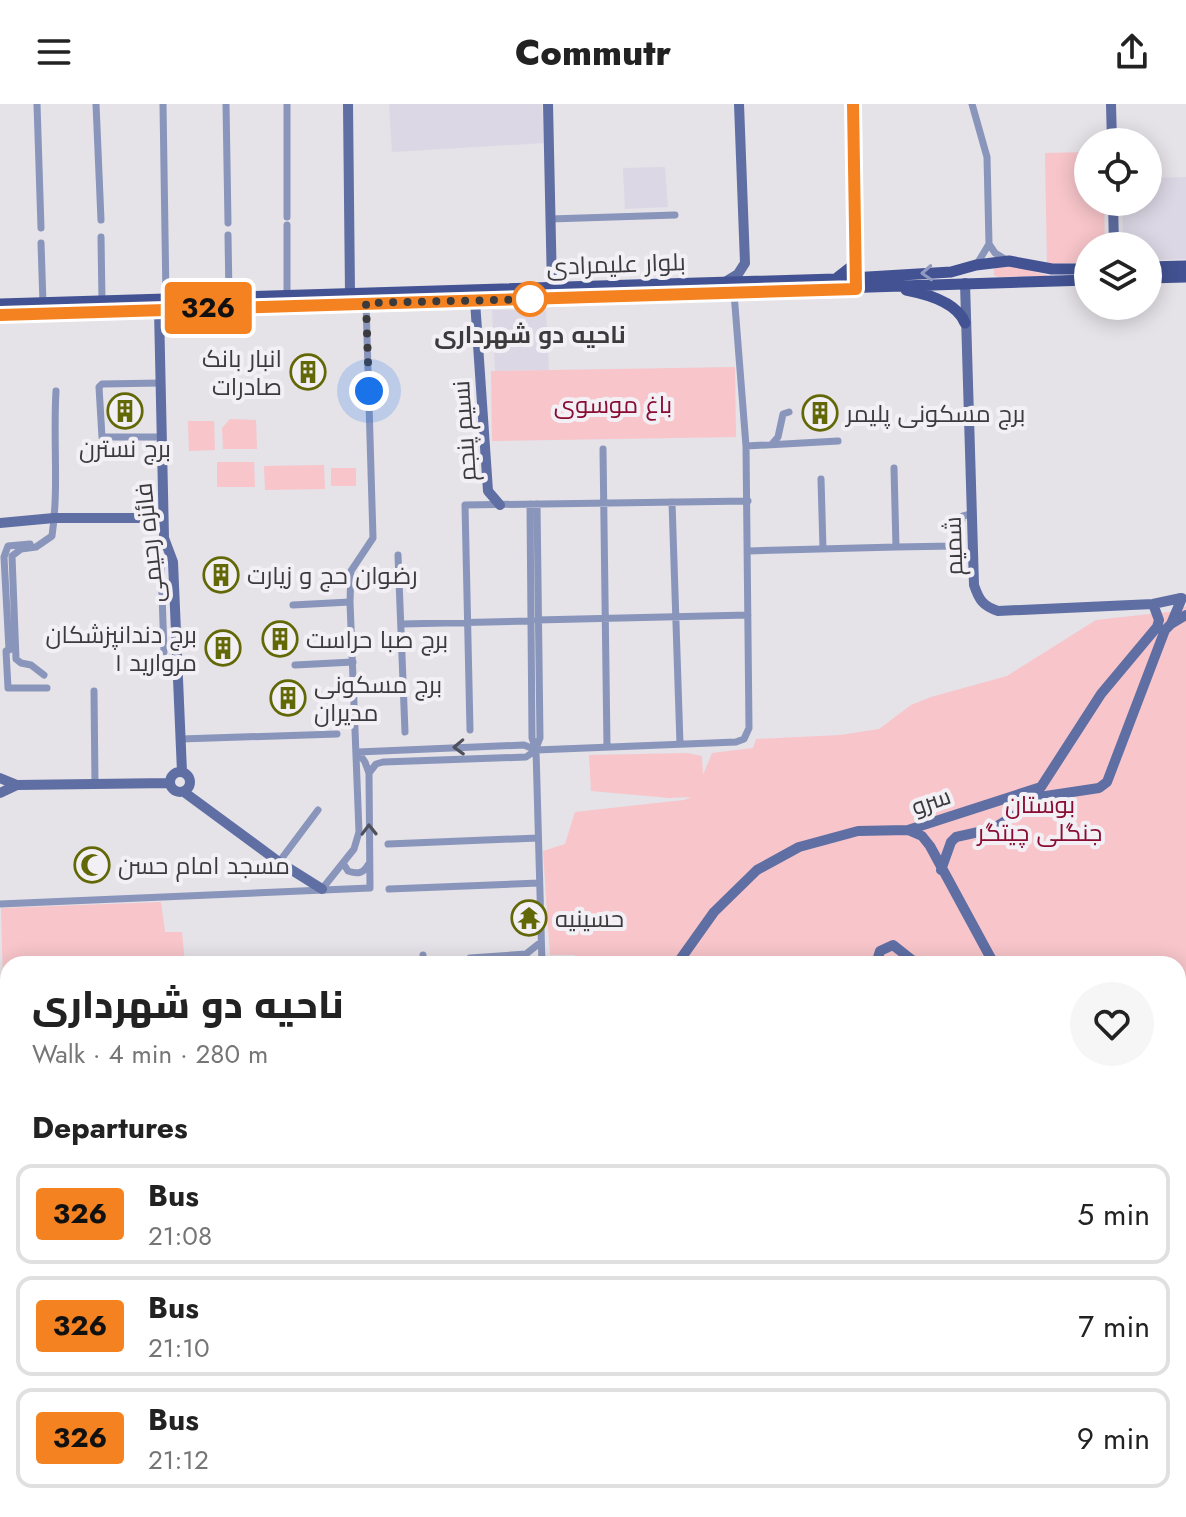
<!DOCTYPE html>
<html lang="en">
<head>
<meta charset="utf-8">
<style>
  body { margin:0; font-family:Jost,Cairo,sans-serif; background:#f6f6f6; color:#222; height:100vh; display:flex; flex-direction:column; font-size:30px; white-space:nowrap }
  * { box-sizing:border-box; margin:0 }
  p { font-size:26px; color:#767676 }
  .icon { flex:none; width:44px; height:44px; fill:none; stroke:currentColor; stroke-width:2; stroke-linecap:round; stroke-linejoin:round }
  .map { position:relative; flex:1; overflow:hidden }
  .drawer { position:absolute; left:0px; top:852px; width:1186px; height:562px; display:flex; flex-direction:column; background:#fff; border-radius:24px 24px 0 0; box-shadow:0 4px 20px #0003 }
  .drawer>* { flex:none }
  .badge { padding:0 16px; border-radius:6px; font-size:28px; line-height:52px }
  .controls { position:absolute; left:1074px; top:24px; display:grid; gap:16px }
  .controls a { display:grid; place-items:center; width:88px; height:88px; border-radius:50%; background:#fff; box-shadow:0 4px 20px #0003; font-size:40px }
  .you { position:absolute; width:40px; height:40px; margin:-20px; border:6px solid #fff; border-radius:50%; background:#1a73e8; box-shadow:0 0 0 12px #1a73e833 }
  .map>.badge { position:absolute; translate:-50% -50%; box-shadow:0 0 0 4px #fff }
  h2 { padding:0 32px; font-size:30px; line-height:72px }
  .round { display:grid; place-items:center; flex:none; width:84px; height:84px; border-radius:42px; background:#f6f6f6 }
  .summary { display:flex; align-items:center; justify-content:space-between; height:136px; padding:0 32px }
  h1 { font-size:38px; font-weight:800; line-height:60px }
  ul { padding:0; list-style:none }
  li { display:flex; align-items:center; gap:24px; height:100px; margin:0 16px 12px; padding:0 16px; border:4px solid #e0e0e0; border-radius:16px }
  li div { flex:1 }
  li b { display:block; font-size:30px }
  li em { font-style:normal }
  li .badge { min-width:88px; font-weight:700; text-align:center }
  header { display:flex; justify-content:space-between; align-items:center; height:104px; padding:0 32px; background:#fff; font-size:36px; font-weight:800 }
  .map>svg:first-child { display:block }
  .built { fill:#dcd7e4 }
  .green { fill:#f7c5ca }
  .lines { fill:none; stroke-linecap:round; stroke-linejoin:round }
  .street { stroke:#8995ba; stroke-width:7 }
  .secondary { stroke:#5f6ea3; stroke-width:10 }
  .primary { stroke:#425292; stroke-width:11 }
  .oneway { stroke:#9199bf }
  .oneway2 { stroke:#4e515c }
  .line-casing { stroke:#fff; stroke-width:18 }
  .line { stroke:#f58220; stroke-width:12 }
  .walk { stroke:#3b3a3d; stroke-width:8; stroke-dasharray:0 14.4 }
  .stop-dot { fill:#fff; stroke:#f58220; stroke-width:4 }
  .labels { text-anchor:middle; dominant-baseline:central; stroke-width:8; stroke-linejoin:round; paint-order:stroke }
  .street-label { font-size:24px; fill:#3b3a3d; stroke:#f2f0f5 }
  .stop-label { font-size:24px; font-weight:bold; fill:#3b3a3d; stroke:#f2f0f5 }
  .poi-label { font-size:24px; fill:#3b3a3d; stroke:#f2f0f5; text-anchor:start }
  .park-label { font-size:24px; fill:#890c32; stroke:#f2f0f5 }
</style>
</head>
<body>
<header><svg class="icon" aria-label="menu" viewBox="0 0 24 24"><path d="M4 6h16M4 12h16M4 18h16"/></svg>Commutr<svg class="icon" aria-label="share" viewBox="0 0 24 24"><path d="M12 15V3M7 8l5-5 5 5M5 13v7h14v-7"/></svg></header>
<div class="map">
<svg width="1186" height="1413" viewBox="0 0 1186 1413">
  <rect width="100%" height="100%" fill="#e5e2e8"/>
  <path class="built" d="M389,0H542L544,39L392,48Z
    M665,63L668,103L625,105L623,64Z
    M1186,73V155L1148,156V142H1123L1122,98H1148V74Z
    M492,206H546L549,266L495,267Z"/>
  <path class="green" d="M1088,48V98H1104L1105,142H1088V159L1047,160L1045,49Z
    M1003,158L1049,172L998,173L994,171V162Z
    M735,263L736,333L492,337L491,267Z
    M230,315L256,316L257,345H223L222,324Z
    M188,317H214L215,346L189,347Z
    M217,358H254L255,383H217Z
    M324,361L325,385L265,386L264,362Z
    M331,364H356V382H331Z
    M1186,502V1413H502L500,1406H1178V860H576L575,851H550L543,747L565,740L575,708L684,696L691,693L670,694L591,687L589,651L687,649L702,652L703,671L712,649L753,644L756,635L840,631L879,625L911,601L931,593L1007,572L1096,516L1177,507Z
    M161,798L165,828H182L185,860H8V919H4L1,804Z"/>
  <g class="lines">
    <path class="street" d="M37,0L41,124
      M96,0L101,116
      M163,0L166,194
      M226,0L228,119
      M972,0L987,53L989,140L977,160
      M287,113V0
      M550,115L675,111
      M287,121V190
      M228,131L229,193
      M101,133L102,197
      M41,139L43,199
      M989,140L995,149L1008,157
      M161,279L102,280L99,283L102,333H162
      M772,340L778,333L783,310L789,308
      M746,342L838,337
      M603,345L607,643
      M821,375L823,445
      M672,398L680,640
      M530,400L532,634L536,646L542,860
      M896,443L954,442L963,412L971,410
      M748,447L896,443L894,364
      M398,451L405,628
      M161,461L164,548
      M293,501L350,498
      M537,516L748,511
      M402,520L530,517
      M10,545L6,547L8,584H47
      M9,546L4,453L8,442L30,440
      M295,561L353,558
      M44,571L31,561L21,559L16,555L12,452L21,445L36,443L52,432C59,384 53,335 56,287
      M94,587L95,680
      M470,626L465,401L748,397
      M181,635L337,630
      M536,644L540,634L537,400
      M358,648L524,641L536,646L736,638L744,635L749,624L746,342L734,189
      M369,669L376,660L383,658L526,653L536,646
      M388,740L538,734
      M279,758L318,706
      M343,759L348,767C357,770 363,770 368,761
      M322,785L354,745L359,728L350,498L351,467L373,434L366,199
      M389,785L539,779
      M0,800L370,784L369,669L365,658L358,648
      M423,851V860
      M470,860V854L526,850L541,838
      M1178,950L1186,951
      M1178,1116L1186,1110
      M1178,1276H1186
      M1178,1392L1186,1395
      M1005,1406L1013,1413
      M812,1413L820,1406"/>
    <path class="secondary" d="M348,0L350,189
      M548,0L552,184
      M854,0L856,182
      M1111,0L1112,38
      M1113,98L1114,142
      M725,178L738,170L745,159L739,0
      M965,179L974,481C979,496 983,502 998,507L1153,500L1181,494
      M475,197L488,387L500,401
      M159,206L164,434L173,458L182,668
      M0,419L54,414H163
      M1171,520L1186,511
      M170 678a10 10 0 1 1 20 0a10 10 0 1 1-20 0Z
      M0,674L17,681L170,679
      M184,688L279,758L322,785
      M0,689L17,681
      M908,726L922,732L930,742L994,860
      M941,766L951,738L956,733L992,725L1017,710L1039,693L1099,684L1107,678L1165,526L1171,520L1182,494
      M677,860L714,808L757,766L799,743L858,727L908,726L1041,683L1101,590L1157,523L1159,516L1153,500
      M876,860L880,847L893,841L917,860
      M0,960L2,1005
      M757,1406L759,1413
      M1063,1406L1064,1413
      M1071,1406L1072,1413"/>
    <path class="primary" d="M1148,163L1186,162
      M838,173L856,159
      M1148,174L1186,173
      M906,186C927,190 957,198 965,219
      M0,200L835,175L951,168L976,161L1009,157L1052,165H1088
      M0,211L1088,176"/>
  </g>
  <defs><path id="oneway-chevron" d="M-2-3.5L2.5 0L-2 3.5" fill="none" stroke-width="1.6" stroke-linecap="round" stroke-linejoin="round" transform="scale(2)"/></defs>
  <use class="oneway" href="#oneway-chevron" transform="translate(927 169) rotate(177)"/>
  <g class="oneway2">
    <use href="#oneway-chevron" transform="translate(459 643) rotate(178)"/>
    <use href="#oneway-chevron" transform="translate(369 726) rotate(-91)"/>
  </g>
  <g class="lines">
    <defs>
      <path id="line" d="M0,211L856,185L853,0"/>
    </defs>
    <use href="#line" class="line-casing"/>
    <use href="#line" class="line"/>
    <path class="walk" d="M369,287L366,199L539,195H530"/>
  </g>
  <defs>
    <symbol id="building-ring" viewBox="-11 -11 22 22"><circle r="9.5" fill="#f2f0f5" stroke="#636807" stroke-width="1.5"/><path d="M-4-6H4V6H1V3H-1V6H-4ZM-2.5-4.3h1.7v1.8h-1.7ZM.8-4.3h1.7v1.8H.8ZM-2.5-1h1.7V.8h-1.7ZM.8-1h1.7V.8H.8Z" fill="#636807"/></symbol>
    <symbol id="mosque-ring" viewBox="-11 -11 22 22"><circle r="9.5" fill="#f2f0f5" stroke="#636807" stroke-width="1.5"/><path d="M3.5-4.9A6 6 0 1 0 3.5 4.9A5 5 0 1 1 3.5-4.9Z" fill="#636807"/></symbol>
    <symbol id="temple-ring" viewBox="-11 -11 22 22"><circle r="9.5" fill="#f2f0f5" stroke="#636807" stroke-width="1.5"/><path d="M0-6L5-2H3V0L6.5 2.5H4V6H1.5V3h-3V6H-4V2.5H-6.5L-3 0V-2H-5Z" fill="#636807"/></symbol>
  </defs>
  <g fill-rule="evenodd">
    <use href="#building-ring" x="288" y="248" width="40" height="40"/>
    <use href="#building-ring" x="105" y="287" width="40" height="40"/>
    <use href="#building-ring" x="800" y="289" width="40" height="40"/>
    <use href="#building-ring" x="201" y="451" width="40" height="40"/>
    <use href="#building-ring" x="260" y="515" width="40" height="40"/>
    <use href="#building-ring" x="203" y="524" width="40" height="40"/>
    <use href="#building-ring" x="268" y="574" width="40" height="40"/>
    <use href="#mosque-ring" x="72" y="741" width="40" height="40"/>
    <use href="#temple-ring" x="509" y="794" width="40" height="40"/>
  </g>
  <circle class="stop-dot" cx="530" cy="195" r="16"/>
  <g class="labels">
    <g class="street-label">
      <text transform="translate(616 160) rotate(-2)">بلوار علیمرادی</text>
      <text transform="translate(464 327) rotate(-94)">نسیم پنجم</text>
      <text transform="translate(149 439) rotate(-96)">فائزه رحیمی</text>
      <text transform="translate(953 442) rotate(-92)">شمیم</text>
      <text transform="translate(931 697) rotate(-19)">سرو</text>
    </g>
    <g class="stop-label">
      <text x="530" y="230">ناحیه دو شهرداری</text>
    </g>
    <g class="poi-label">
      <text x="282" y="254" text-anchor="end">انبار بانک<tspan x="282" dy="28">صادرات</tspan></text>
      <text x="846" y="309">برج مسکونی پلیمر</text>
      <text x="125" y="344" text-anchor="middle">برج نسترن</text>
      <text x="247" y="471">رضوان حج و زیارت</text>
      <text x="197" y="530" text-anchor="end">برج دندانپزشکان<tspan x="197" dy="28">مروارید ۱</tspan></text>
      <text x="306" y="535">برج صبا حراست</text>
      <text x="314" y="580">برج مسکونی<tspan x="314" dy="28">مدیران</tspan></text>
      <text x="118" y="761">مسجد امام حسن</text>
      <text x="555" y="814">حسینیه</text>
    </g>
    <g class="park-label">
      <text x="613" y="300">باغ موسوی</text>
      <text x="1040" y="700">بوستان<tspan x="1040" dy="28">جنگلی چیتگر</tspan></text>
    </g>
  </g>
</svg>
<div class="controls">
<a><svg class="icon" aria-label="locate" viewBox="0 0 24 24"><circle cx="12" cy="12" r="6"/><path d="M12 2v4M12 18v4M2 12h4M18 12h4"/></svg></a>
<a><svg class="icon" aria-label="layers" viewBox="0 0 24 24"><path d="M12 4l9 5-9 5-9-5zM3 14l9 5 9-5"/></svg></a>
</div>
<div class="you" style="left:369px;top:287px"></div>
<b class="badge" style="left:208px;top:204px;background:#f58220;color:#111">326</b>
<section class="drawer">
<div class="summary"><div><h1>ناحیه دو شهرداری</h1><p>Walk · 4 min · 280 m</p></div><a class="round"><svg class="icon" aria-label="heart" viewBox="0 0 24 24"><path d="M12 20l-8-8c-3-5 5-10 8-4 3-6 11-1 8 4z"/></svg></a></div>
<h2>Departures</h2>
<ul>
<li><span class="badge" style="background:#f58220;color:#111">326</span><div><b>Bus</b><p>21:08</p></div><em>5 min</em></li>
<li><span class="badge" style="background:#f58220;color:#111">326</span><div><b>Bus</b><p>21:10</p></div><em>7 min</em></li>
<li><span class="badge" style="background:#f58220;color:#111">326</span><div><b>Bus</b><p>21:12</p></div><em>9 min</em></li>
</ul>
</section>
</div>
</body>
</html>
